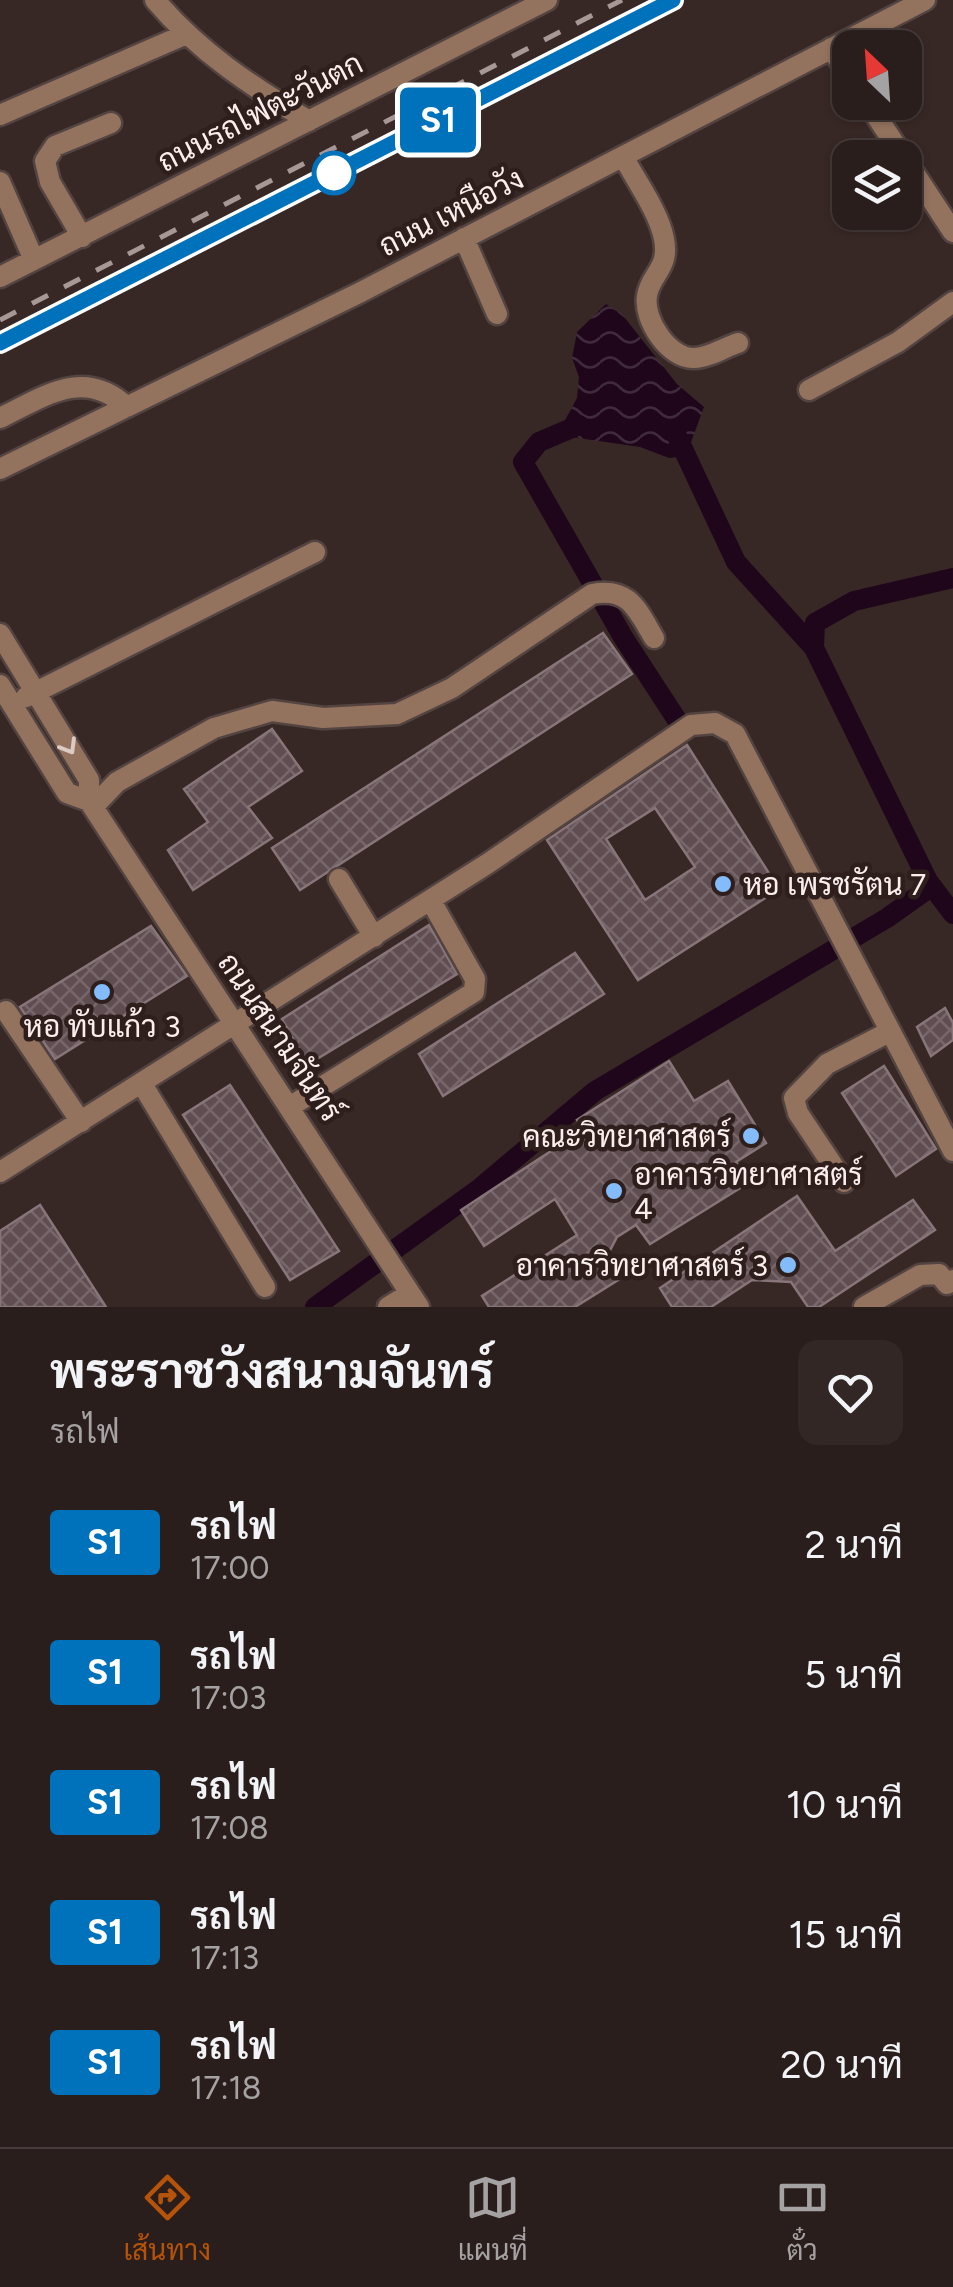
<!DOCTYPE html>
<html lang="th">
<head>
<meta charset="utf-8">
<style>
  body { margin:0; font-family:Figtree,Sarabun,sans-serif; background:#322725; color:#f1f3f6; height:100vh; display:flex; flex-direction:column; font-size:38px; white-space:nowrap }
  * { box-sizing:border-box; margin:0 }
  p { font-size:32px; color:#a5a2a3 }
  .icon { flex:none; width:55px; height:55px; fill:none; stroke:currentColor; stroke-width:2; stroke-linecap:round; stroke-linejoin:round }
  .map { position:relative; height:1307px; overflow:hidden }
  .details { display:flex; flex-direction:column; background:#2a1e1c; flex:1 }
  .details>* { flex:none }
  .badge { padding:0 20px; border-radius:8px; font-size:35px; line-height:65px }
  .needle { width:65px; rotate:335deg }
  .tools { position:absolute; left:832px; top:30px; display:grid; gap:20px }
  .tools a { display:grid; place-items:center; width:90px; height:90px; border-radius:20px; background:#2a1e1c; box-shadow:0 2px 8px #0004,0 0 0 2px #463c3b; font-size:50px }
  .map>.badge { position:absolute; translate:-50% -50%; box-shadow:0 0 0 5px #fff }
  .round { display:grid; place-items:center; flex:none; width:105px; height:105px; border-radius:20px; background:#322725 }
  .overview { display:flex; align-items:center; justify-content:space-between; height:170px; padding:0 50px }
  h1 { font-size:48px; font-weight:700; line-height:75px }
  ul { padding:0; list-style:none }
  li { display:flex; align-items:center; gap:30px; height:130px; padding:0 50px }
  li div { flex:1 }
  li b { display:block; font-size:38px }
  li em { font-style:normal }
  li .badge { min-width:110px; font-weight:700; text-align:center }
  .tab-bar { display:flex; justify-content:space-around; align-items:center; height:140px; border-top:2px solid #463c3b; background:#2a1e1c; font-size:28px; color:#a5a2a3 }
  .tab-bar a { display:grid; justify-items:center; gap:5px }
  .tab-bar .on { color:#b45309 }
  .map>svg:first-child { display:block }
  .water { fill:url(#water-waves) }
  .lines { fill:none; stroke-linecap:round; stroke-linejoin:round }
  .canal { stroke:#1f061b; stroke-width:20 }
  .building { fill:url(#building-cross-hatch); stroke:#88757a; stroke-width:2.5; fill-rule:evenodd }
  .minor-casing { stroke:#534441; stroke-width:25 }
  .minor { stroke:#94735e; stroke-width:20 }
  .rail { stroke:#a69897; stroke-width:5; stroke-dasharray:18 18; stroke-linecap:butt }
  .oneway { stroke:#dccac3 }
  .line-casing { stroke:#fff; stroke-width:22 }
  .line { stroke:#0072bc; stroke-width:15 }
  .stop-dot { fill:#fff; stroke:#0072bc; stroke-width:5 }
  .poi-dot { fill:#84bcfb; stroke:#2e1e1c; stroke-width:4 }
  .labels { text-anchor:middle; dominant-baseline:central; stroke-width:9; stroke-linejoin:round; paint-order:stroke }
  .street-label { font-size:30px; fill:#fbefee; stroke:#2e1e1c }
  .poi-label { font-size:30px; fill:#fbefee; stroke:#2e1e1c; text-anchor:start }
</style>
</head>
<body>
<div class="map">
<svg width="953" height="1307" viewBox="0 0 953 1307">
  <defs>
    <pattern id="water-waves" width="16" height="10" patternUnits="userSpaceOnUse" patternTransform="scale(2.5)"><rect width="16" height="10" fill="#1f061b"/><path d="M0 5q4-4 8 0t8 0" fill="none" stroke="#402b3c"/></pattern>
    <pattern id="building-cross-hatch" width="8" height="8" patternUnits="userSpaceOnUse" patternTransform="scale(2.5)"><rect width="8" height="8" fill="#5f4d52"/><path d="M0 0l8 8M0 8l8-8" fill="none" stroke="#77676b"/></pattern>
  </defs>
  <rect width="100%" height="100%" fill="#382825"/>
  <path class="water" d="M606,304L621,313L677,384L704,407L686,456L669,458L640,447L557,435L577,398L579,377L572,358L577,332Z"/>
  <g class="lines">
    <path class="canal" d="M579,425L539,442L523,462L623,637L679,723
      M676,434L736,562L814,648
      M953,578L854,601L815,623L814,648L928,881L953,914
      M315,1307L480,1188L595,1091L887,918L932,886"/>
  </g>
  <path class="building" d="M603,633L632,674L300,890L272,848Z
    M272,729L302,771L248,807L272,838L193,890L168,850L208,822L184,789Z
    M687,745L779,889L638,980L547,840ZM655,808L695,867L645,900L606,839Z
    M429,925L457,974L307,1065L282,1019Z
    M151,926L187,976L55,1059L20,1007Z
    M575,953L604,994L443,1096L419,1054Z
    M945,1008L953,1023V1040L931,1056L917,1027Z
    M669,1061L694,1101L728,1081L766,1143L736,1162L750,1182L650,1244L636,1225L617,1237L605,1260L618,1280L575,1307H489L482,1296L577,1235L555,1199L484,1246L461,1210L583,1130L577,1120Z
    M884,1066L936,1149L896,1176L842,1093Z
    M230,1085L339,1251L290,1280L183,1115Z
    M797,1196L835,1251L913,1200L935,1230L819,1307H808L791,1282L752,1280L711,1307H672L660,1288Z
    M40,1205L106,1307H0V1231Z"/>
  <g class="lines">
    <defs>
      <path id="minor" d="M155,0C199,52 251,86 309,121
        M831,48L850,77
        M867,102L904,158
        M0,115L184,35
        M623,156C636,181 659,212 664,239C670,269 650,274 647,296C643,320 669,359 694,358C708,358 725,347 738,343
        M905,159L953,232
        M0,182L34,260
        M82,237L50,182L45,161L55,146L111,123
        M464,238L497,314
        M0,277L547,0
        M809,390L898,342L953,302
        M0,418C45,396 84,367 127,407
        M0,469L359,293L925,0
        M0,634L89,780V801L67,793L0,685
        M26,697L315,552
        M89,801L419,1307
        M93,807L117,782L214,728L272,711L323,718L397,714L452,688L592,594C629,587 637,609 654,638
        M339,879L374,937
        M6,1011L81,1122
        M142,1084L265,1287
        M291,1106L474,992L475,979L431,901
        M0,1172L487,864L691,725L715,723L735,734L953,1151
        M844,1182L798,1113L794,1098L827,1064L889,1032
        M388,1307L409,1294
        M864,1307L920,1275L939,1274L947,1284L953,1280"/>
    </defs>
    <use href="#minor" class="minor-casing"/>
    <use href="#minor" class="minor"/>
    <path class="rail" d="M0,320L622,0
      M0,343L673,0"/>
  </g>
  <defs><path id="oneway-chevron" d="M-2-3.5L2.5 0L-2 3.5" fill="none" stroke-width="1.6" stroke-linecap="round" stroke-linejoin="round" transform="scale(2.5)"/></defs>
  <use class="oneway" href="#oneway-chevron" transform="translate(69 747) rotate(59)"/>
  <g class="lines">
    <defs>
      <path id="line" d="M0,343L673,0"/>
    </defs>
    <use href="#line" class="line-casing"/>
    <use href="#line" class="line"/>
  </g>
  <circle class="stop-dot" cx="334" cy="173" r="20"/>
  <g class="poi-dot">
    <circle cx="723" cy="884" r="10"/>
    <circle cx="102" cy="992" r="10"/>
    <circle cx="751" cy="1136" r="10"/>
    <circle cx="614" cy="1191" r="10"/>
    <circle cx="788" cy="1265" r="10"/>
  </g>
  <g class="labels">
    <g class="street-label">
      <text transform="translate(260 112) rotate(-27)">ถนนรถไฟตะวันตก</text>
      <text transform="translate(451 212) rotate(-27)">ถนน เหนือวัง</text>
      <text transform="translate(280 1037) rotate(56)">ถนนสนามจันทร์</text>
    </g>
    <g class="poi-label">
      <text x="743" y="884">หอ เพรชรัตน 7</text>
      <text x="102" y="1026" text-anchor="middle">หอ ทับแก้ว 3</text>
      <text x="731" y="1136" text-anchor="end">คณะวิทยาศาสตร์</text>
      <text x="634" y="1174">อาคารวิทยาศาสตร์<tspan x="634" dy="34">4</tspan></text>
      <text x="768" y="1265" text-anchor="end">อาคารวิทยาศาสตร์ 3</text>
    </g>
  </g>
</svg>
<div class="tools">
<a><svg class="needle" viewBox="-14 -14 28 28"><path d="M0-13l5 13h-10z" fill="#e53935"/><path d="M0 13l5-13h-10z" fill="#a5a2a3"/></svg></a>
<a><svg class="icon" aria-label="layers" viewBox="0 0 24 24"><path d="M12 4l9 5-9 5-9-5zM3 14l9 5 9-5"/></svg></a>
</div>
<b class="badge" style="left:438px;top:120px;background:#0072bc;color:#fff">S1</b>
</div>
<section class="details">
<div class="overview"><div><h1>พระราชวังสนามจันทร์</h1><p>รถไฟ</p></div><a class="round"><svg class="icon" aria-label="heart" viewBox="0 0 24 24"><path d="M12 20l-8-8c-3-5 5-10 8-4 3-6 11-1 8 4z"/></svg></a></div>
<ul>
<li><span class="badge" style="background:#0072bc;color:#fff">S1</span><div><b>รถไฟ</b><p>17:00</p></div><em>2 นาที</em></li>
<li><span class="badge" style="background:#0072bc;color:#fff">S1</span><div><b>รถไฟ</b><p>17:03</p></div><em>5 นาที</em></li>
<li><span class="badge" style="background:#0072bc;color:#fff">S1</span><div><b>รถไฟ</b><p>17:08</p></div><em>10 นาที</em></li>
<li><span class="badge" style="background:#0072bc;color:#fff">S1</span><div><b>รถไฟ</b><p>17:13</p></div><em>15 นาที</em></li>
<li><span class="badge" style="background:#0072bc;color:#fff">S1</span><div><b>รถไฟ</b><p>17:18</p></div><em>20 นาที</em></li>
</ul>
</section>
<nav class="tab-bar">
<a class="on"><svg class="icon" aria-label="directions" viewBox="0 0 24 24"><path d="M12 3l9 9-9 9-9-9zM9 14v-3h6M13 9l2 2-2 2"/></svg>เส้นทาง</a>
<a><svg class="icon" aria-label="map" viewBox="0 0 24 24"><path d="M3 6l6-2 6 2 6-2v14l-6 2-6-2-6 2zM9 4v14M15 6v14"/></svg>แผนที่</a>
<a><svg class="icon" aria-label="tickets" viewBox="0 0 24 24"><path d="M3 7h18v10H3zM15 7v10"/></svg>ตั๋ว</a>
</nav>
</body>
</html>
